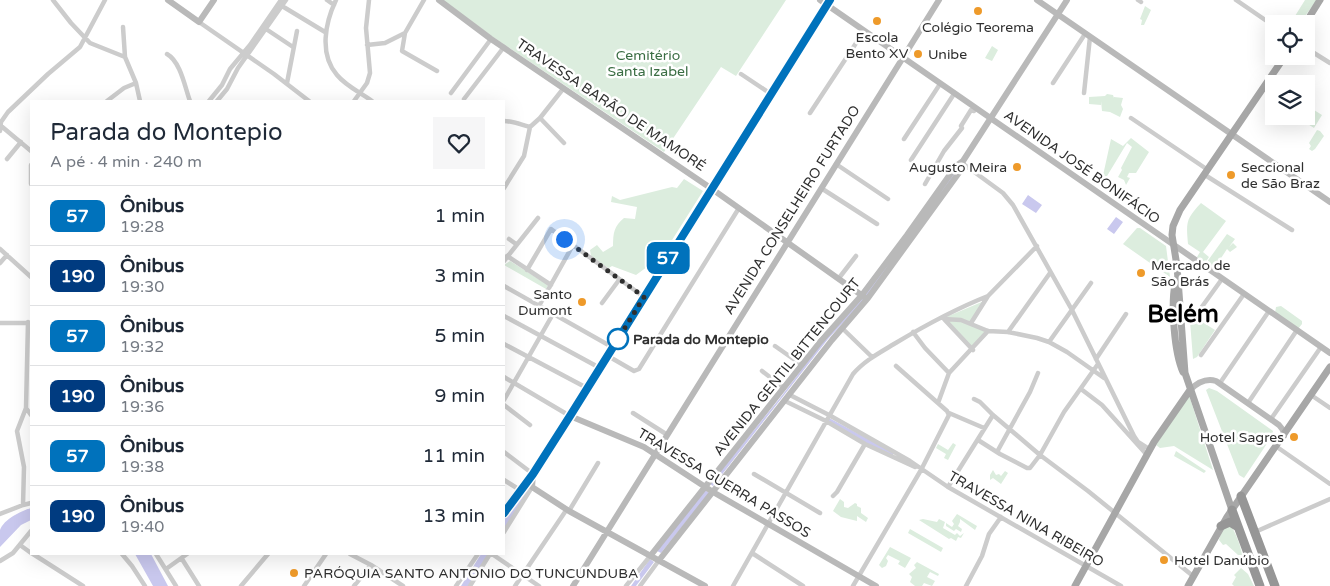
<!DOCTYPE html>
<html lang="pt">
<head>
<meta charset="utf-8">
<style>
  body { margin:0; font-family:"Varela Round",sans-serif; background:#f6f6f7; color:#1f2937; height:100vh; display:flex; flex-direction:column; font-size:19px; white-space:nowrap }
  * { box-sizing:border-box; margin:0 }
  p { font-size:16px; color:#747a83 }
  .icon { flex:none; width:28px; height:28px; fill:none; stroke:currentColor; stroke-width:2; stroke-linecap:round; stroke-linejoin:round }
  .map { position:relative; flex:1; overflow:hidden }
  .sheet { position:absolute; left:30px; top:100px; width:475px; height:455px; display:flex; flex-direction:column; background:#fff; border-radius:0px; box-shadow:0 5px 20px #0002 }
  .sheet>* { flex:none }
  .badge { padding:0 10px; border-radius:8px; font-size:18px; line-height:32px }
  .tools { position:absolute; left:1265px; top:15px; display:grid; gap:10px }
  .tools a { display:grid; place-items:center; width:50px; height:50px; border-radius:0px; background:#fff; box-shadow:0 5px 20px #0002; font-size:25px }
  .you { position:absolute; width:25px; height:25px; margin:-12px; border:4px solid #fff; border-radius:50%; background:#1a73e8; box-shadow:0 0 0 8px #1a73e833 }
  .map>.badge { position:absolute; translate:-50% -50%; box-shadow:0 0 0 2px #fff }
  .round { display:grid; place-items:center; flex:none; width:52px; height:52px; border-radius:0px; background:#f6f6f7 }
  .overview { display:flex; align-items:center; justify-content:space-between; height:85px; padding:0 20px }
  h1 { font-size:24px; font-weight:600; line-height:38px }
  ul { padding:0; list-style:none }
  li { display:flex; align-items:center; gap:15px; height:60px; padding:0 20px; border-top:1px solid #e0e1e3 }
  li div { flex:1 }
  li b { display:block; font-size:19px }
  li em { font-style:normal }
  li .badge { min-width:55px; font-weight:700; text-align:center }
  .map>svg:first-child { display:block }
  .green { fill:#dcedde }
  .water { fill:#c9c8ee }
  .lines { fill:none; stroke-linecap:round; stroke-linejoin:round }
  .canal { stroke:#c9c8ee; stroke-width:4.5 }
  .street { stroke:#ccc; stroke-width:4.5 }
  .secondary { stroke:#b9b9b9; stroke-width:6 }
  .primary { stroke:#a7a7a7; stroke-width:7 }
  .highway { stroke:#969696; stroke-width:9 }
  .line-casing { stroke:#fff; stroke-width:11 }
  .line { stroke:#0072bc; stroke-width:8 }
  .walk { stroke:#2f2f2f; stroke-width:5; stroke-dasharray:0 9 }
  .poi-dot { fill:#ee9a2a; stroke:#fff; stroke-width:2 }
  .stop-dot { fill:#fff; stroke:#0072bc; stroke-width:2.5 }
  .labels { text-anchor:middle; dominant-baseline:central; stroke-width:5; stroke-linejoin:round; paint-order:stroke }
  .poi-label { font-size:14px; fill:#2f2f2f; stroke:#fff; text-anchor:start }
  .park-label { font-size:14px; fill:#3a6d43; stroke:#fff }
  .street-label { font-size:14px; fill:#2f2f2f; stroke:#fff }
  .stop-label { font-size:14px; font-weight:bold; fill:#2f2f2f; stroke:#fff; text-anchor:start }
  .town-label { font-size:24px; font-weight:bold; fill:#000; stroke:#fff }
</style>
</head>
<body>
<div class="map">
<svg width="1330" height="586" viewBox="0 0 1330 586">
  <rect width="100%" height="100%" fill="#fff"/>
  <path class="green" d="M443,0H786L736,76L721,67L664,152L493,37Z
    M1305,0H1317L1299,24H1290Z
    M1145,6L1151,10L1144,25H1141L1142,20L1140,19Z
    M992,46L998,50L992,61L985,58Z
    M1107,94L1113,95L1114,98V97L1123,98L1121,105L1123,109L1120,117L1110,112L1102,111L1101,101V105L1089,104V97L1105,96Z
    M1306,105L1322,115L1314,128L1295,116H1306Z
    M1317,130L1320,131L1324,136L1315,149L1312,151L1309,149L1311,146L1309,143Z
    M1131,138L1149,152L1136,173H1129L1127,177L1130,178L1126,185L1124,180L1118,177L1122,170L1121,168L1132,147L1127,143L1104,181L1102,180L1111,139L1123,146Z
    M684,179L703,191L662,256L636,275L612,266L609,268L599,263L591,256L590,250L597,245L603,252L613,246C613,233 614,226 624,218L635,219L637,207L611,202L612,196L620,200L672,187L677,188Z
    M1201,203L1226,221L1203,252L1209,257L1205,263L1197,257L1200,252L1188,244C1186,222 1186,219 1201,203Z
    M1137,228H1140L1166,246L1170,277L1123,244Z
    M1227,234L1235,239L1229,247L1233,243L1237,247L1230,252L1227,249L1212,272L1204,266Z
    M510,261L548,285L546,289L504,265Z
    M984,301L969,324L986,332L972,348L944,318Z
    M1281,306L1302,321V324L1298,329L1275,313L1276,307Z
    M1196,318L1215,330L1197,357L1193,359L1190,321Z
    M1209,388L1217,391L1273,431L1272,436L1244,478L1239,475L1206,390Z
    M1189,395L1213,470L1174,446L1160,448L1156,445Z
    M953,443L956,445L948,460L944,458L946,454L936,448L938,444L948,450Z
    M1176,451L1206,471L1204,473L1174,456Z
    M993,470L996,475L999,474L1001,476L1005,471L1008,473L1001,484L993,478L990,480V475Z
    M840,499L844,502V507L848,508L855,503L857,504V506L861,508V513L868,518L866,522L857,516V521L841,517L833,511Z
    M957,514L977,526L975,530L960,519V522L958,526L962,529L961,532L956,529L954,531L946,526V523L952,527L954,524L952,521Z
    M923,519L937,522L939,519L945,522L943,528L955,535L957,533L960,536L964,533L961,538L958,537L956,541L951,538L949,539L919,520Z
    M1231,526C1235,531 1242,549 1242,555H1238L1226,544L1223,545L1219,540L1222,529Z
    M910,529L943,548L941,552L908,533Z
    M890,547L911,558L905,568L898,564L900,561L888,555L886,558L888,561L886,566L882,568L879,565Z
    M917,562L939,574L938,576L930,572L927,577L935,581L932,586L924,583L922,586H915L910,582L912,577L909,574L916,568L914,565Z
    M1241,568L1248,574L1254,586H1234L1232,584L1236,577L1234,575Z"/>
  <path class="water" d="M958,165L961,167L866,298L828,339L713,486L710,484L780,398Z
    M1028,195L1042,205L1036,213L1022,204Z
    M1116,217L1123,222L1114,234L1107,229Z
    M525,486L528,490L504,529V518Z
    M705,490L709,493L661,553L657,551Z
    M31,508V520L21,525L0,547C0,542 0,534 0,530C4,519 21,511 31,508Z
    M135,554H151L168,586H153Z
    M481,554H488L468,586H461Z
    M650,559L654,562L636,586H631Z"/>
  <g class="lines">
    <path class="canal" d="M830,421L891,454"/>
    <path class="street" d="M53,0L71,23L90,43L125,57
      M327,0L334,5
      M336,0C325,23 319,54 337,75C346,86 361,93 372,101
      M1138,0L1141,2
      M1236,0L1274,26
      M282,6L325,32
      M199,22L274,74L309,101
      M123,27L125,57L136,83L140,101
      M266,29L293,47
      M405,33L402,51L437,71
      M367,45L385,43L405,33L424,0
      M1306,48L1330,63
      M167,54C181,62 185,88 190,101
      M741,74L771,94
      M287,83L297,31
      M1053,83L1085,34
      M451,93L491,39
      M1084,93L1090,37
      M464,99L504,47
      M107,101L124,88L136,83
      M209,101L222,85L230,69L250,45L281,0
      M217,101L227,89L238,68L286,0
      M354,101L367,83L370,73L366,28L369,0
      M810,113L864,31
      M540,118L564,143
      M1131,118L1208,170
      M504,121C513,121 522,125 530,127
      M0,125L31,151
      M0,131L1,122L8,112L48,74L80,47L105,0
      M904,139L940,84
      M7,159L21,142
      M911,160L954,94
      M962,163L1003,193L1013,205L1072,310L1134,436L1138,442L1149,449
      M836,164L888,199
      M31,165V184
      M1205,175L1292,230
      M925,184L944,151L962,128L961,126L971,110L974,111L976,108
      M504,188L524,156L530,127L540,118L563,89
      M821,188L877,224
      M509,239L516,244
      M0,249L31,277
      M507,256L551,285
      M504,261L538,218
      M0,263L7,255
      M527,270L551,229L644,297
      M839,278L856,256
      M504,286L612,347
      M602,303L619,280
      M539,306L573,245
      M1196,315L1222,279
      M504,316L600,368
      M943,318L973,350
      M944,319L961,320L988,331L1008,332L1037,338L1049,342L1067,352L1104,378
      M0,323H31
      M971,323L988,296L1037,246
      M842,328L872,357
      M913,332L925,348L949,373
      M1008,332L1050,273
      M1049,342L1091,283
      M504,344L587,388
      M775,346L802,365
      M1201,355L1244,294
      M608,356L634,371L639,369L739,208
      M1096,359L1126,314
      M762,371L784,388
      M504,377L570,416
      M1220,383L1269,311
      M1081,389L1102,405L1147,455
      M790,395L829,415L910,461L948,487L1121,586
      M1311,395L1330,408
      M974,399L980,402L993,415L1040,455L1088,491L1193,576
      M504,400L553,314
      M785,401L826,421L865,444L915,467
      M938,403L949,373L988,331
      M1248,403L1297,330
      M504,405L530,425
      M26,408L31,415
      M633,413L666,434
      M949,413L984,428
      M1271,419L1321,347
      M978,440L1000,454L1027,468H1030L1040,455L1064,412L1098,364
      M1277,447L1330,484
      M504,452L533,474L504,513
      M997,452L1030,392L1038,373
      M754,474L820,513
      M504,480L520,490
      M948,487L993,415
      M833,496L837,492L865,444
      M23,505L24,467L17,431L26,408L28,322
      M569,511L598,463
      M0,514L23,505L31,503
      M504,532L532,487
      M1255,532L1330,499
      M20,545L31,553
      M752,553L803,586
      M33,554L83,586
      M122,554L132,566L145,586
      M156,554L176,586
      M350,554L371,565L403,586
      M492,554L539,586
      M182,559L199,586
      M0,561L13,553L31,531
      M166,569L187,554
      M241,586L268,554
      M304,586L326,554
      M354,586L371,565
      M456,586L478,554
      M470,586L490,554
      M515,586L567,509
      M626,586L651,555
      M640,586L660,559
      M733,586L853,374C864,361 879,353 894,344C924,326 955,309 988,296
      M853,586L921,470L949,415L947,411L896,366
      M966,586L982,556L989,534L1001,517"/>
    <path class="secondary" d="M168,0L199,22L214,0
      M439,0L491,39L712,189L867,299
      M820,0L1330,353
      M1037,0L1330,202
      M1190,390C1197,383 1206,378 1216,381L1279,425L1283,430L1284,436
      M570,416L644,447L713,492L876,586
      M651,555L820,342L862,295L907,235L956,166L963,161
      M660,559L832,340L868,298L961,170L963,161L1067,0
      M573,586L939,0
      M705,586L569,511L532,487L533,474L830,0"/>
    <path class="primary" d="M1305,24L1320,0
      M1175,284C1171,305 1174,352 1183,372
      M1232,510L1185,373L1177,266L1172,235L1173,226L1180,210L1285,56
      M1075,586L1154,442L1190,390
      M1188,586L1227,517L1330,367"/>
    <path class="highway" d="M1241,496L1275,586
      M1232,510L1260,586
      M1221,526L1230,522L1238,527"/>
  </g>
  <g class="lines">
    <defs>
      <path id="line" d="M504,513L533,474L570,416L830,0"/>
    </defs>
    <use href="#line" class="line-casing"/>
    <use href="#line" class="line"/>
    <path class="walk" d="M564,239L644,297L618,339"/>
  </g>
  <g class="poi-dot">
    <circle cx="978" cy="11" r="5"/>
    <circle cx="877" cy="21" r="5"/>
    <circle cx="918" cy="54" r="5"/>
    <circle cx="1017" cy="167" r="5"/>
    <circle cx="1231" cy="175" r="5"/>
    <circle cx="1141" cy="273" r="5"/>
    <circle cx="582" cy="302" r="5"/>
    <circle cx="1294" cy="437" r="5"/>
    <circle cx="1164" cy="560" r="5"/>
    <circle cx="294" cy="573" r="5"/>
  </g>
  <circle class="stop-dot" cx="618" cy="339" r="10"/>
  <g class="labels">
    <g class="poi-label">
      <text x="978" y="27" text-anchor="middle">Colégio Teorema</text>
      <text x="877" y="37" text-anchor="middle">Escola<tspan x="877" dy="16">Bento XV</tspan></text>
      <text x="928" y="54">Unibe</text>
      <text x="1007" y="167" text-anchor="end">Augusto Meira</text>
      <text x="1241" y="167">Seccional<tspan x="1241" dy="16">de São Braz</tspan></text>
      <text x="1151" y="265">Mercado de<tspan x="1151" dy="16">São Brás</tspan></text>
      <text x="572" y="294" text-anchor="end">Santo<tspan x="572" dy="16">Dumont</tspan></text>
      <text x="1284" y="437" text-anchor="end">Hotel Sagres</text>
      <text x="1174" y="560">Hotel Danúbio</text>
      <text x="304" y="573">PARÓQUIA SANTO ANTONIO DO TUNCUNDUBA</text>
    </g>
    <g class="park-label">
      <text x="648" y="55">Cemitério<tspan x="648" dy="16">Santa Izabel</tspan></text>
    </g>
    <g class="street-label">
      <text transform="translate(611 105) rotate(34)">TRAVESSA BARÃO DE MAMORÉ</text>
      <text transform="translate(1082 167) rotate(35)">AVENIDA JOSÉ BONIFÁCIO</text>
      <text transform="translate(792 210) rotate(-58)">AVENIDA CONSELHEIRO FURTADO</text>
      <text transform="translate(787 367) rotate(-51)">AVENIDA GENTIL BITTENCOURT</text>
      <text transform="translate(724 483) rotate(31)">TRAVESSA GUERRA PASSOS</text>
      <text transform="translate(1026 519) rotate(30)">TRAVESSA NINA RIBEIRO</text>
    </g>
    <g class="stop-label">
      <text x="633" y="339">Parada do Montepio</text>
    </g>
    <g class="town-label">
      <text x="1183" y="314">Belém</text>
    </g>
  </g>
</svg>
<div class="tools">
<a><svg class="icon" aria-label="locate" viewBox="0 0 24 24"><circle cx="12" cy="12" r="6"/><path d="M12 2v4M12 18v4M2 12h4M18 12h4"/></svg></a>
<a><svg class="icon" aria-label="layers" viewBox="0 0 24 24"><path d="M12 4l9 5-9 5-9-5zM3 14l9 5 9-5"/></svg></a>
</div>
<div class="you" style="left:564px;top:239px"></div>
<b class="badge" style="left:668px;top:258px;background:#0072bc;color:#fff">57</b>
<section class="sheet">
<div class="overview"><div><h1>Parada do Montepio</h1><p>A pé · 4 min · 240 m</p></div><a class="round"><svg class="icon" aria-label="heart" viewBox="0 0 24 24"><path d="M12 20l-8-8c-3-5 5-10 8-4 3-6 11-1 8 4z"/></svg></a></div>
<ul>
<li><span class="badge" style="background:#0072bc;color:#fff">57</span><div><b>Ônibus</b><p>19:28</p></div><em>1 min</em></li>
<li><span class="badge" style="background:#003b80;color:#fff">190</span><div><b>Ônibus</b><p>19:30</p></div><em>3 min</em></li>
<li><span class="badge" style="background:#0072bc;color:#fff">57</span><div><b>Ônibus</b><p>19:32</p></div><em>5 min</em></li>
<li><span class="badge" style="background:#003b80;color:#fff">190</span><div><b>Ônibus</b><p>19:36</p></div><em>9 min</em></li>
<li><span class="badge" style="background:#0072bc;color:#fff">57</span><div><b>Ônibus</b><p>19:38</p></div><em>11 min</em></li>
<li><span class="badge" style="background:#003b80;color:#fff">190</span><div><b>Ônibus</b><p>19:40</p></div><em>13 min</em></li>
</ul>
</section>
</div>
</body>
</html>
